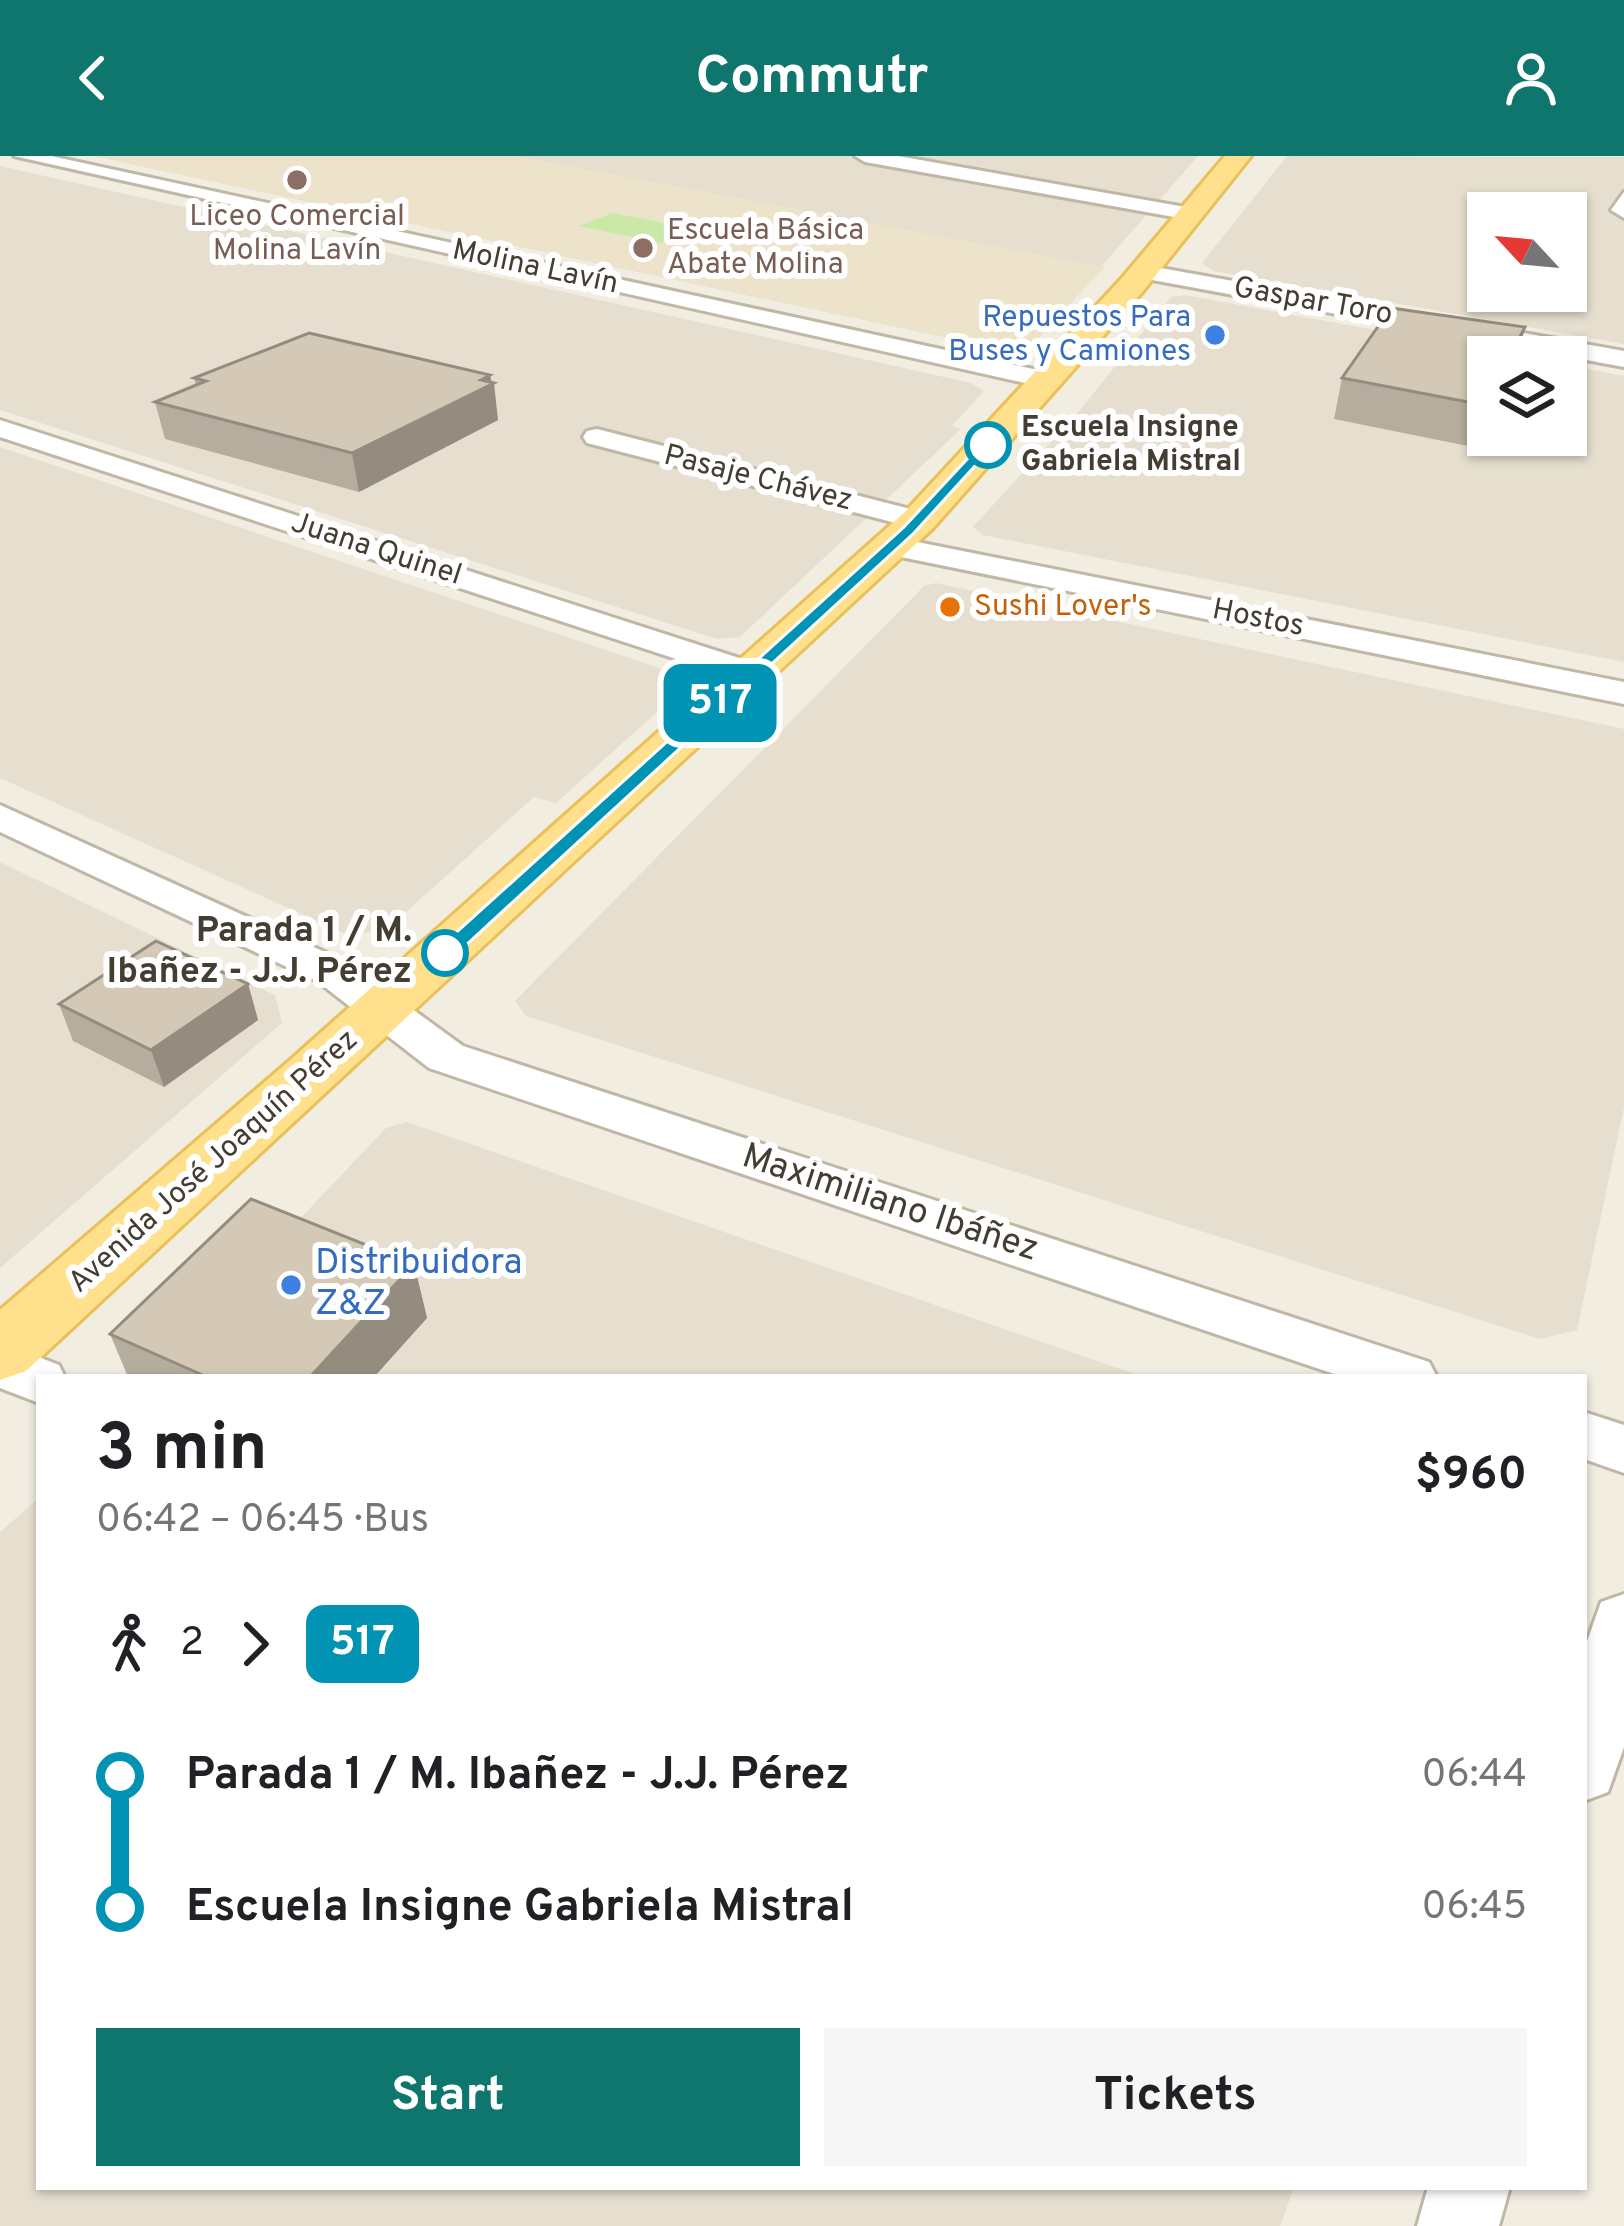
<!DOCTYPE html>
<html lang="en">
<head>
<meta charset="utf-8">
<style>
  body { margin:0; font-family:Overpass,sans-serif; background:#f6f6f6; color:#202124; height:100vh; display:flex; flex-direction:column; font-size:45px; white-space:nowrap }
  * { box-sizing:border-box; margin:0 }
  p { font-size:39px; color:#757577 }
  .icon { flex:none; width:66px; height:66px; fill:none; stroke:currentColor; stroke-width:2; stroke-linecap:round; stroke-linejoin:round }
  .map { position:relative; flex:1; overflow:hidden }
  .details { position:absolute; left:36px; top:1218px; width:1551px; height:816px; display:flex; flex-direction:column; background:#fff; border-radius:0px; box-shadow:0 3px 9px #0004 }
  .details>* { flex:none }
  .badge { padding:0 24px; border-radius:18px; font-size:42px; line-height:78px }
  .needle { width:78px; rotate:296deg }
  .tools { position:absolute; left:1467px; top:36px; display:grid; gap:24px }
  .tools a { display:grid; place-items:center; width:120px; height:120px; border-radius:0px; background:#fff; box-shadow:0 3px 9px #0004; font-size:60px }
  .map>.badge { position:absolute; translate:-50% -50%; box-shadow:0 0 0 6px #fff }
  .legs { display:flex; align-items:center; gap:18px; height:132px; padding:0 60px; font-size:39px }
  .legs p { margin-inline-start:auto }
  .head { display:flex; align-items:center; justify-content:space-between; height:204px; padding:0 60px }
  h1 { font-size:66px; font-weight:700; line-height:90px }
  .primary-button { display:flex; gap:24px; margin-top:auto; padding:24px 60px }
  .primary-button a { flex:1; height:138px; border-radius:0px; background:#0f766e; color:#fff; font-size:48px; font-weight:700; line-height:138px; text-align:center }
  .primary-button a+a { background:#f6f6f6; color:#202124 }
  ul { padding:0 60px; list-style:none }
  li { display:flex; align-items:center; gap:42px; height:132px; font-size:45px }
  li i { display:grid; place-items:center; width:18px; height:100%; margin:0 15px; background:currentColor }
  li i::after { content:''; width:30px; height:30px; margin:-15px; border:9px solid; border-radius:50%; background:#fff }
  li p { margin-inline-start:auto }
  li:first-child i { background:linear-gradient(#0000 50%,currentColor 0) }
  li:last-child i { background:linear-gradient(currentColor 50%,#0000 0) }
  header { display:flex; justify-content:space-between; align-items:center; height:156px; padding:0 60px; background:#0f766e; color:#fff; font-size:54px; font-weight:700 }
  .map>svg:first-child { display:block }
  .residential { fill:#e6dfcf; fill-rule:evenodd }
  .education { fill:#ece3ca }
  .green { fill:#cae9a7 }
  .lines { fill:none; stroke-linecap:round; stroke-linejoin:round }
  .service-casing { stroke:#c0b8a7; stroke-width:6 }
  .minor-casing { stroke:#c0b8a7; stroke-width:6 }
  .primary-casing { stroke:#e9c158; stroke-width:6 }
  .service { fill:#fff; fill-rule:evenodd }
  .minor { fill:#fff; fill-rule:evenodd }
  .primary { fill:#ffe18d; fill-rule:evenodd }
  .wall { fill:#b5ad9d }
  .shaded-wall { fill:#948d7f }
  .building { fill:#d3c9b6; stroke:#948d7f; stroke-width:3 }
  .line-1 { fill:#0093b3; stroke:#fff; stroke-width:3 }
  .education-dot { fill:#8d6e63; stroke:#fff; stroke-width:4.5 }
  .shop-dot { fill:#3f7fe0; stroke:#fff; stroke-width:4.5 }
  .stop-1-dot { fill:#fff; stroke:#0093b3; stroke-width:6 }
  .food-dot { fill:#e8710a; stroke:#fff; stroke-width:4.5 }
  .labels { text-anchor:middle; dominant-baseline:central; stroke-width:12; stroke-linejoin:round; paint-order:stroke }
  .far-education-label { font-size:30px; fill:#785e54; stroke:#fff }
  .far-street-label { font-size:30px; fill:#433d32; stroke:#fff }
  .far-shop-label { font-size:30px; fill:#366cbe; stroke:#fff; text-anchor:end }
  .far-stop-label { font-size:30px; font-weight:bold; fill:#433d32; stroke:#fff; text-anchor:start }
  .far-food-label { font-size:30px; fill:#c56008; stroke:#fff; text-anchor:start }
  .stop-label { font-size:36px; font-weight:bold; fill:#433d32; stroke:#fff; text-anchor:end }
  .street-label { font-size:36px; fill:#433d32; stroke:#fff }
  .shop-label { font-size:36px; fill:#366cbe; stroke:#fff; text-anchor:start }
</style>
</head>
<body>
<header><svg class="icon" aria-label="back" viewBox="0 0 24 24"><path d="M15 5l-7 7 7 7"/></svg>Commutr<svg class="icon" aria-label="person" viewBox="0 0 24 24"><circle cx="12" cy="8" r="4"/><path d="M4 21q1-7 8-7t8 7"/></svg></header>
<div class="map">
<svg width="1624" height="2070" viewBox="0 0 1624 2070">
  <rect width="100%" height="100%" fill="#f2ede1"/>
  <path class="residential" d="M93,0H1198L1028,194H1005Z
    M1287,0L1624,1V188L1213,115L1202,107ZM1488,57H1566V135H1488Z
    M0,10L971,227L984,235L952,270L961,273L740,481L717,483L0,254Z
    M1185,139L1520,201H1488V279H1566V209L1624,220V506L983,379L973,371L1080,254L1171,141Z
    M0,291L683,520L687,529L556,647L534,641L387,773L348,779L0,622Z
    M936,427L1624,573V951L1577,1174L1540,1183L526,860L515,845L924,430Z
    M0,706L275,839L282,867L0,1112Z
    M407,966L1143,1221H159L256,1109L386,972Z
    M39,1342V2031H1294L1280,2070H0V1376Z"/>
  <path class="education" d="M95,0H515L1105,111L1028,192L1010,194Z"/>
  <path class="green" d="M613,57L694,73L661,87L578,70Z"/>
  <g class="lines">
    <defs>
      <path id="service" d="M1624,36V62L1611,54Z"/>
      <path id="minor" d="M14,0H51L1047,216L1060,224L1047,232Z
        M855,0H898L1191,52L1202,58L1191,64L865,6Z
        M1144,109L1624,195V211L1136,121V111Z
        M0,264L764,510L770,517L764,524H740L0,281Z
        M597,273L930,358L934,364L919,373L587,287L583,281L587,275Z
        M892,381L1624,526V548L881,397L876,390L881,383Z
        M0,649L349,807L463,890L1429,1206L1437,1221H1343L429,912L317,825L0,676Z
        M0,1186L59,1209L65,1221H39V1247L0,1232Z
        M1584,1256L1624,1269V1317L1584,1303Z
        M1624,1438V1591L1608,1636L1584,1645V1494L1601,1446Z
        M1428,2031H1510L1499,2070H1417Z"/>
      <path id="primary" d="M1225,0H1251L1144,134L933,372L26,1215L0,1224V1154L288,906L905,356L1122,122Z"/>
    </defs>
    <use href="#service" class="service-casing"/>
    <use href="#minor" class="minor-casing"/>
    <use href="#primary" class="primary-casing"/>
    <use href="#service" class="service"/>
    <use href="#minor" class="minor"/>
    <use href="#primary" class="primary"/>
  </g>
  <path class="wall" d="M1525,171L1517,201H1488V262L1473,291L1334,263L1342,222Z
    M490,219L498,264L359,336L165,283L155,246L196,230L194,222Z
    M248,828L258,864L164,931L73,885L59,848Z
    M414,1108L427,1162L374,1221H128L110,1178Z"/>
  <path class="shaded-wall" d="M1525,171L1517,201H1510Z
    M490,219L492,228L494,227L498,264L359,336L352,297Z
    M1488,242V262L1473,291L1484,249Z
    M248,828L258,864L164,931L151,894Z
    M414,1108L427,1162L374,1221H310Z"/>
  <path class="building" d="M1391,152L1525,171L1510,201H1488V242L1484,249L1342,222Z
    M309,177L490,219L481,224L494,227L352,297L155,246L206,225L194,222Z
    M156,785L248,828L151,894L59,848Z
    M251,1043L414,1108L310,1221H207L110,1178Z"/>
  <path class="line-1" d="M983,286L994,289L914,377L452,802H438V793L904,371Z"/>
  <g class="education-dot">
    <circle cx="297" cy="24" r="12"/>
    <circle cx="643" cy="92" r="12"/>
  </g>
  <g class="shop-dot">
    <circle cx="1215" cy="179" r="12"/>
    <circle cx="291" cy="1129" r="12"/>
  </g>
  <g class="stop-1-dot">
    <circle cx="988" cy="289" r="21"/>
    <circle cx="445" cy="797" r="21"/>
  </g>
  <circle class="food-dot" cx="950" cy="451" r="12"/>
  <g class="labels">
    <g class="far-education-label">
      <text x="297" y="61">Liceo Comercial<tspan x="297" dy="34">Molina Lavín</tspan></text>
      <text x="667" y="75" text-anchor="start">Escuela Básica<tspan x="667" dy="34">Abate Molina</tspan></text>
    </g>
    <g class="far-street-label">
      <text transform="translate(535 112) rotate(12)">Molina Lavín</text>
      <text transform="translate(1313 146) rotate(10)">Gaspar Toro</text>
      <text transform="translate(758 323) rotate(14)">Pasaje Chávez</text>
      <text transform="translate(376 394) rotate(18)">Juana Quinel</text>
      <text transform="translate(1258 463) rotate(11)">Hostos</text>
      <text transform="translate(214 1006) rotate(-42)">Avenida José Joaquín Pérez</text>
    </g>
    <g class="far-shop-label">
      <text x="1191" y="162">Repuestos Para<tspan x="1191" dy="34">Buses y Camiones</tspan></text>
    </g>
    <g class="far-stop-label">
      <text x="1021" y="272">Escuela Insigne<tspan x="1021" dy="34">Gabriela Mistral</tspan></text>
    </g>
    <g class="far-food-label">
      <text x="974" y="451">Sushi Lover's</text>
    </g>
    <g class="stop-label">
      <text x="412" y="776">Parada 1 / M.<tspan x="412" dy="41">Ibañez - J.J. Pérez</tspan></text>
    </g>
    <g class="street-label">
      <text transform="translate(890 1048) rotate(18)">Maximiliano Ibáñez</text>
    </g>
    <g class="shop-label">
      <text x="315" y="1108">Distribuidora<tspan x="315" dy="41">Z&amp;Z</tspan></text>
    </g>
  </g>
</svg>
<div class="tools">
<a><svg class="needle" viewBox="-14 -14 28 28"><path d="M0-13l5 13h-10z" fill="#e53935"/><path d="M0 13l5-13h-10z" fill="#757577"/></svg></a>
<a><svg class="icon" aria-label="layers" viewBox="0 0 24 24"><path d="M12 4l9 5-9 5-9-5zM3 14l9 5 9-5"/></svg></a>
</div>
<b class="badge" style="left:720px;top:547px;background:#0093b3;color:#fff">517</b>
<section class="details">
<div class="head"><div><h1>3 min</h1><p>06:42 – 06:45 · Bus</p></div><b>$960</b></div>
<div class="legs"><svg class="icon" aria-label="walk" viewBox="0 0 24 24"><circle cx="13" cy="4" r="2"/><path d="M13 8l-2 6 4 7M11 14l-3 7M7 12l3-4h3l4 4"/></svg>2<svg class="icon" aria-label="forward" viewBox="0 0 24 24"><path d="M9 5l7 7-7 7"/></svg><b class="badge" style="background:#0093b3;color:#fff">517</b></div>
<ul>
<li><i style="color:#0093b3"></i><b>Parada 1 / M. Ibañez - J.J. Pérez</b><p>06:44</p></li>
<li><i style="color:#0093b3"></i><b>Escuela Insigne Gabriela Mistral</b><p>06:45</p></li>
</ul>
<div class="primary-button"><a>Start</a><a>Tickets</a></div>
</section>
</div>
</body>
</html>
